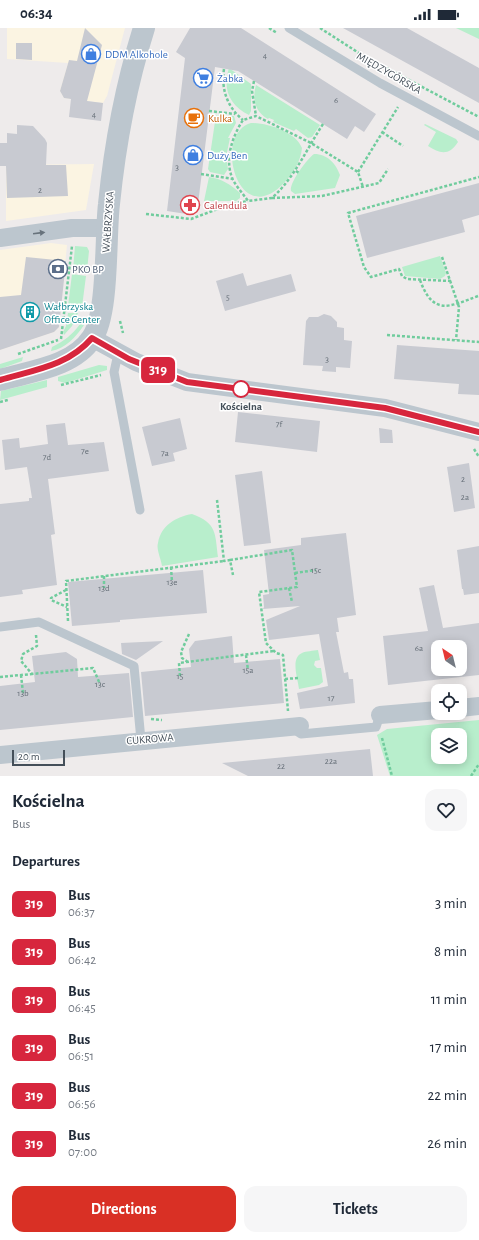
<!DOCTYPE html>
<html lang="en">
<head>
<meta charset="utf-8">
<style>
  body { margin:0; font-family:"Alegreya Sans",sans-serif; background:#f6f6f7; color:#1f2937; height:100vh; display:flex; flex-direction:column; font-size:15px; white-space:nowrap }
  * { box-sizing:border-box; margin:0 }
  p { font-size:13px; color:#747a83 }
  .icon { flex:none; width:22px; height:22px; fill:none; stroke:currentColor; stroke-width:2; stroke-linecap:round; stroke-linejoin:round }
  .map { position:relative; height:748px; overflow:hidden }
  .details { display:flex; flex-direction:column; background:#fff; flex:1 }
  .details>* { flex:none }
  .badge { padding:0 8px; border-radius:6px; font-size:14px; line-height:26px }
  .needle { width:26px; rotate:325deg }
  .controls { position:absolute; left:431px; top:612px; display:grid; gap:8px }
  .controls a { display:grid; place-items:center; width:36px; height:36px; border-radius:8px; background:#fff; box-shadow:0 2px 10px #0003; font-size:20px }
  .scale { position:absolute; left:12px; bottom:10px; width:53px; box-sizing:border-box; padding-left:4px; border:2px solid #444f59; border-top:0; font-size:11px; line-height:14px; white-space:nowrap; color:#444f59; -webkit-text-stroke:3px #fff; paint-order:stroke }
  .map>.badge { position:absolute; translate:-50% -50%; box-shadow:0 0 0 2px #fff }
  h2 { padding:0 12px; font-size:15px; line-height:36px }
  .round { display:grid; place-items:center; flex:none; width:42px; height:42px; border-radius:12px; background:#f6f6f7 }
  .head { display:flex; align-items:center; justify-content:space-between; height:68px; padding:0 12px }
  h1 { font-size:19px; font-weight:700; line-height:30px }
  .action { display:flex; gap:8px; margin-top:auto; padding:8px 12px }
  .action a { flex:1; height:46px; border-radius:12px; background:#d93025; color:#fff; font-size:16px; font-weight:700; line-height:46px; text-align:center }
  .action a+a { background:#f6f6f7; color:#1f2937 }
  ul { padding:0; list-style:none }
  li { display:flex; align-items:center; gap:12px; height:48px; padding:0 12px }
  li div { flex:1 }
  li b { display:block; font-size:15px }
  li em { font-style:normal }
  li .badge { min-width:44px; font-weight:700; text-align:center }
  .status { display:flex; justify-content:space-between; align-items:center; height:28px; padding:0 20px; background:#fff; direction:ltr }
  .status svg { height:11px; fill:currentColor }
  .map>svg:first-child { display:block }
  .commercial { fill:#fbf4e2 }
  .green { fill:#b8eecc; fill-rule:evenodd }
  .building { fill:#c8cad1; fill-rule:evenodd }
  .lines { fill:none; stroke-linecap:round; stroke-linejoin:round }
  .path { stroke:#70cc9d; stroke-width:2.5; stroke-dasharray:3 2; stroke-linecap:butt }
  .service { stroke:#bcc6ce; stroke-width:9 }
  .minor { stroke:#bcc6ce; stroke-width:18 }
  .tertiary { stroke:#bcc6ce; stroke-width:22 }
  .oneway { fill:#68737c }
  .line-casing { stroke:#fff; stroke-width:9 }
  .line { stroke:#d7263d; stroke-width:6 }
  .stop-dot { fill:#fff; stroke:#d7263d; stroke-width:2 }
  .labels { text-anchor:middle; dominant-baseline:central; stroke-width:3; stroke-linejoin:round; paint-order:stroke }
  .number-label { font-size:9px; fill:#656e77 }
  .shop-label { font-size:11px; fill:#366cbe; stroke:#fff; text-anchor:start }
  .street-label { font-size:11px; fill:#444f59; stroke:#fff }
  .food-label { font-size:11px; fill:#c56008; stroke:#fff; text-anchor:start }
  .health-label { font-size:11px; fill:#be3a42; stroke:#fff; text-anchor:start }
  .service-label { font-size:11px; fill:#4e5e75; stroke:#fff; text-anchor:start }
  .culture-label { font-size:11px; fill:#0d838f; stroke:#fff; text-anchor:start }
  .stop-label { font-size:11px; font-weight:bold; fill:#444f59; stroke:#fff }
</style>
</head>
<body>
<div class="status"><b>06:34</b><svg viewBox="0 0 49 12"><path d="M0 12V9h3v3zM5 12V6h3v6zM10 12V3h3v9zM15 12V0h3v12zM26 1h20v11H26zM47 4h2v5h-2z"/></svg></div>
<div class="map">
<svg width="479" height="748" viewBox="0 0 479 748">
  <rect width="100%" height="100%" fill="#eeebeb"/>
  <path class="commercial" d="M7,0H125L107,68L103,75L64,70L60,63L68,35L7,31Z
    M94,136L86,182L6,193V137Z
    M51,215L67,217L59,299L54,304L0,322V222Z"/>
  <path class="green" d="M456,0H479V11Z
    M229,40L251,56V83L249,87C230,78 222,61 229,40Z
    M256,57L320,97L312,109L308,110L296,101L294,103L273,94L274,92L269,90L268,91C255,84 252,71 256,57Z
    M216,87L234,88L236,95L228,110H230L225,134H227L228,141L224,147L210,144L208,141Z
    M251,95C268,95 296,104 302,120C301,133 293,145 284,155C238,204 212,106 251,95Z
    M425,96L456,111L458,114C449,128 440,126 428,118L436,104L424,97Z
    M314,126C328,126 336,136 340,147L335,160L295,166L291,163C289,155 307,131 314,126Z
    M209,149C222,151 230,156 240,165V170L236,173H204Z
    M75,218L87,219L89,223L87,243L73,242Z
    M440,228L446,245L445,248L440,251L405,248L402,239Z
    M72,246L86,248L82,279L68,278Z
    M68,285H78L72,298L64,307L63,304L66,298Z
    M80,296L84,297C76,309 65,321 51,323L52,319C64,313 72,307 80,296Z
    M23,329L22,333L0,341V336Z
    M99,337L107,338V342L65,355L58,353V349Z
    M47,352V359L0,372L1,363Z
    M192,486C217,495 215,505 218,529L162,538C161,531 156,521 158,515C161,497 176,489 192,486Z
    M318,622L320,632L315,633L314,637L317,640H321L323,654L319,657L299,661C298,651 290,630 302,625C306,623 313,623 318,622Z
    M479,692V748H390L377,707L387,701ZM438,707H460V729H438Z"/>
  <path class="building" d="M85,0L102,17L87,73L103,75L101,93L69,89L71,71L64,70L60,63L69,32L77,33Z
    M190,0H241L376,86L364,104L355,98L347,111L238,43L215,39L198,176H194L193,187L167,183L185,30L176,24Z
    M343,0H407L479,40V75Z
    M16,15H32V32L16,31Z
    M17,97L33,98L45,111L47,115L46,137H66L68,168L7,170L6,138H0V115H7V105L17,106Z
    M479,155V187L462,192L465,204L367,230L356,188Z
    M26,229L66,233L59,299L54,304L0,322V269L21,267Z
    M243,245L247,258L291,246L296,263L225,283L216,253Z
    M324,286L331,288L337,294V299L344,300V312L352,313L350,340L336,339V344L322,343L323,338L303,337L306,293L309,289H318Z
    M397,317L479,323V367L458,366L459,356L394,351Z
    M238,384L320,393L317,424L235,414Z
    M180,390L187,421L173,425L175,433L152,438L142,399Z
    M65,395L68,417L104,414L109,443L48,451L55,506L51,507L57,557L22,562L23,566L0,569V476L29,473V470H32L27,439L5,442L2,412L19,410L20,420L48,416L46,397Z
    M379,400L392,402L393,415H380Z
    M469,435L475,480L454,484L447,439Z
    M262,443L271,515L244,518L235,447Z
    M346,505L356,587L337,590L339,604H336L344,645L348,644L349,651H353L355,675L300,681L297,665L328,658L319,606L269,612L266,592L300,578L263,581L264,579L263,567L269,566L264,522L301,517V510Z
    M479,518V565L464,567L463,561H462L457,522Z
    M203,542L207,585L120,592V594L72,598L68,554Z
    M434,557L443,600L479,595V647L388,657L383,608L428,603L419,560ZM438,619H460V641H438Z
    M232,608L234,635L280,631L284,675L145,688L141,644L191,639L189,621L195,613Z
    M163,613L136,632L122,626L121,615Z
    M66,624L77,631L78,649L129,645L133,689L0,702V658L35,654L32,628Z
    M370,721L373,748H248L222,735Z"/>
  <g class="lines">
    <path class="path" d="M269,0L277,5
      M320,0L362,27
      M373,33L479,89
      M224,41C221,61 227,79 243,92
      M254,53L252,63L256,88
      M209,83L235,86
      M323,96C306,122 295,149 272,170L248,173C243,166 237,159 233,152C224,132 232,109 243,92L256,88L311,115L358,144L363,159
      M382,104L403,118
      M296,143L299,145
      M358,144L398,79
      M201,146L233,151
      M272,170L322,168L379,155L388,141
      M146,186L191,191L231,176L248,173
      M442,229L459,279L456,312
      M420,252C433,288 449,279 478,268
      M451,253L407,251L402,248L399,241L371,249L364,239L348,185L479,149
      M120,293L123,305
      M387,307L479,314
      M61,311L72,218
      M18,326L58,312
      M61,357L101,347
      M0,374L8,372
      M474,421L479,429
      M217,472L224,533L230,532L233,547
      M230,532L292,522L297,559L259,564L266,615L276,625L283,627L288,683
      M171,539L172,554
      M295,545L316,542
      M104,548V560
      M289,560L292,574
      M66,562L51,570V572L67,579
      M68,593L66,553L224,533
      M36,607L37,618L23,626L21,633L32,646L93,640L100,656
      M246,627L248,642
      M188,634L182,630L181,624L189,606
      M21,647L23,665
      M180,648L179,635L274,623
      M0,649L32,646
      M285,651L298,650
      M151,691L162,692
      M382,710L392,748
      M471,748L479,736"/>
    <path class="service" d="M289,0L380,55L479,108
      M118,326L114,344L140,482
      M0,599L39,594L134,638L141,712
      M295,702L301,706L376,699L380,687"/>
    <path class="minor" d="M0,210L72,200H107
      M92,310L136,334L187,354L385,380L479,404
      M460,680L479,678
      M380,687L438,682
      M0,727L300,698"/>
    <path class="tertiary" d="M0,352C31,343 73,339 92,310C109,286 105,208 109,176C115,116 126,57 144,0"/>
  </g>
  <defs><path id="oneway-solid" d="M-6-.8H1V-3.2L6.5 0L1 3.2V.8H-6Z"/></defs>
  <use class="oneway" href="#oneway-solid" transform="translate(39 205) rotate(-7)"/>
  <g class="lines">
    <defs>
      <path id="line" d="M0,352C34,342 68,338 92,310L129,331L187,354L385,380L479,404"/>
    </defs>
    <use href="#line" class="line-casing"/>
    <use href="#line" class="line"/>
  </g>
  <defs>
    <symbol id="shop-ring" viewBox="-11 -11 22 22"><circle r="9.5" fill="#fff" stroke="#3f7fe0" stroke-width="1.5"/><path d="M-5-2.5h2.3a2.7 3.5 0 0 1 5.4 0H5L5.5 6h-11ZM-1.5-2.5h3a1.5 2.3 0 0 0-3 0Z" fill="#3f7fe0"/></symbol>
    <symbol id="supermarket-ring" viewBox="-11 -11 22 22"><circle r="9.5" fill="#fff" stroke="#3f7fe0" stroke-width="1.5"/><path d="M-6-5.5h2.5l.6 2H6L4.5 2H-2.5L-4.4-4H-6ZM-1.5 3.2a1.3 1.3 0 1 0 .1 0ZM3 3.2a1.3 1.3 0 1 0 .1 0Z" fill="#3f7fe0"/></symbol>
    <symbol id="cafe-ring" viewBox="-11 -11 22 22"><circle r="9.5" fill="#fff" stroke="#e8710a" stroke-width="1.5"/><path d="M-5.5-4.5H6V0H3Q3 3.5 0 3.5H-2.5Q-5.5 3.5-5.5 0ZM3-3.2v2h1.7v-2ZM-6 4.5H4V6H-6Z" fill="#e8710a"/></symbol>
    <symbol id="pharmacy-ring" viewBox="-11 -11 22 22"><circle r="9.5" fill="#fff" stroke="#e0444e" stroke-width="1.5"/><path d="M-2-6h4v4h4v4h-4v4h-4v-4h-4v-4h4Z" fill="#e0444e"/></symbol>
    <symbol id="bank-ring" viewBox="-11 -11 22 22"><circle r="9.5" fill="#fff" stroke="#5c6f8a" stroke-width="1.5"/><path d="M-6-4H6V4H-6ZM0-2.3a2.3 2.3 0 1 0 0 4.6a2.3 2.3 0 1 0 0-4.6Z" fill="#5c6f8a"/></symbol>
    <symbol id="building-ring" viewBox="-11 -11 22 22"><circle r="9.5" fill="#fff" stroke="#0f9aa8" stroke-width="1.5"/><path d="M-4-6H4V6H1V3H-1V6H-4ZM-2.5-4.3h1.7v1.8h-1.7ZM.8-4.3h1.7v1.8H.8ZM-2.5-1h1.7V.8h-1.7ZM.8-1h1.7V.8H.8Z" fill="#0f9aa8"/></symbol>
  </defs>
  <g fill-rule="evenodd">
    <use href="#shop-ring" x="80" y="15" width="22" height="22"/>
    <use href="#supermarket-ring" x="192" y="39" width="22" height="22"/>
    <use href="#cafe-ring" x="183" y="79" width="22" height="22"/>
    <use href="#shop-ring" x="182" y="116" width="22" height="22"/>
    <use href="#pharmacy-ring" x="179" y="166" width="22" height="22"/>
    <use href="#bank-ring" x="47" y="230" width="22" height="22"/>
    <use href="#building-ring" x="19" y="273" width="22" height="22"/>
  </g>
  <circle class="stop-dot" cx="241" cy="361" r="8"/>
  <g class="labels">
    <g class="number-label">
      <text x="265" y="27">4</text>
      <text x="336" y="72">6</text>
      <text x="94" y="86">4</text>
      <text x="177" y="139">3</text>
      <text x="40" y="162">2</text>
      <text x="228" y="269">5</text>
      <text x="327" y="331">3</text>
      <text x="279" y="396">7f</text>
      <text x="85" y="423">7e</text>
      <text x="165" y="425">7a</text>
      <text x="47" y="429">7d</text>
      <text x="463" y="451">2</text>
      <text x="465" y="469">2a</text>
      <text x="316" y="542">15c</text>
      <text x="172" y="554">13e</text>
      <text x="104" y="560">13d</text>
      <text x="419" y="620">6a</text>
      <text x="248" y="642">15a</text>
      <text x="180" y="648">15</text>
      <text x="100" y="656">13c</text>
      <text x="23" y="665">13b</text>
      <text x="331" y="670">17</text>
      <text x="331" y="733">22a</text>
      <text x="281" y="738">22</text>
    </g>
    <g class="shop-label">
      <text x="105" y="26">DDM Alkohole</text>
      <text x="217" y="50">Żabka</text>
      <text x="207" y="127">Duży Ben</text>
    </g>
    <g class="street-label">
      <text transform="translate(389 45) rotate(30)">MIĘDZYGÓRSKA</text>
      <text transform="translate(108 194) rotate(-86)">WAŁBRZYSKA</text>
      <text transform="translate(150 711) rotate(-5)">CUKROWA</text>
    </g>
    <g class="food-label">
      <text x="208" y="90">Kulka</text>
    </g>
    <g class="health-label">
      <text x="204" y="177">Calendula</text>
    </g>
    <g class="service-label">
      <text x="72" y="241">PKO BP</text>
    </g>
    <g class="culture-label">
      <text x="44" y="278">Wałbrzyska<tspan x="44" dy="13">Office Center</tspan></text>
    </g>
    <g class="stop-label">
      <text x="241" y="378">Kościelna</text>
    </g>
  </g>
</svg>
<div class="controls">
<a><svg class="needle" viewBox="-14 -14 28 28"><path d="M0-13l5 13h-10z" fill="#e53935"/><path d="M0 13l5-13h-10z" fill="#747a83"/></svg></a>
<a><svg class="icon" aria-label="locate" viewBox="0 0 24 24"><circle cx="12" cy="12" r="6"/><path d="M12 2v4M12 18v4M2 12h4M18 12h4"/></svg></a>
<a><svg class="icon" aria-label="layers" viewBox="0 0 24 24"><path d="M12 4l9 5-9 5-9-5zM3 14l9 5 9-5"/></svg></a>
</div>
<div class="scale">20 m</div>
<b class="badge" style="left:158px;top:342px;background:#d7263d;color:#fff">319</b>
</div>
<section class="details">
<div class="head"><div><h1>Kościelna</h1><p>Bus</p></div><a class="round"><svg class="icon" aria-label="heart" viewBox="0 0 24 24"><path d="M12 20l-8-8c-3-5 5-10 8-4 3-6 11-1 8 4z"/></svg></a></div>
<h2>Departures</h2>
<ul>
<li><span class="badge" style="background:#d7263d;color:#fff">319</span><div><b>Bus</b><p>06:37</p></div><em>3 min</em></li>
<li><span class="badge" style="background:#d7263d;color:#fff">319</span><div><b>Bus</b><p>06:42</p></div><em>8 min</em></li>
<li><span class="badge" style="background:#d7263d;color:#fff">319</span><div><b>Bus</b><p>06:45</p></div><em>11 min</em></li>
<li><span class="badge" style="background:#d7263d;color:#fff">319</span><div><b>Bus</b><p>06:51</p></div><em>17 min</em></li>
<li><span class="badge" style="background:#d7263d;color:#fff">319</span><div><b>Bus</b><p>06:56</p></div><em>22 min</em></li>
<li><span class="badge" style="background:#d7263d;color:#fff">319</span><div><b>Bus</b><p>07:00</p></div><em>26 min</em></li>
</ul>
<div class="action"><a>Directions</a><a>Tickets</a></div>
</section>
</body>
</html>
